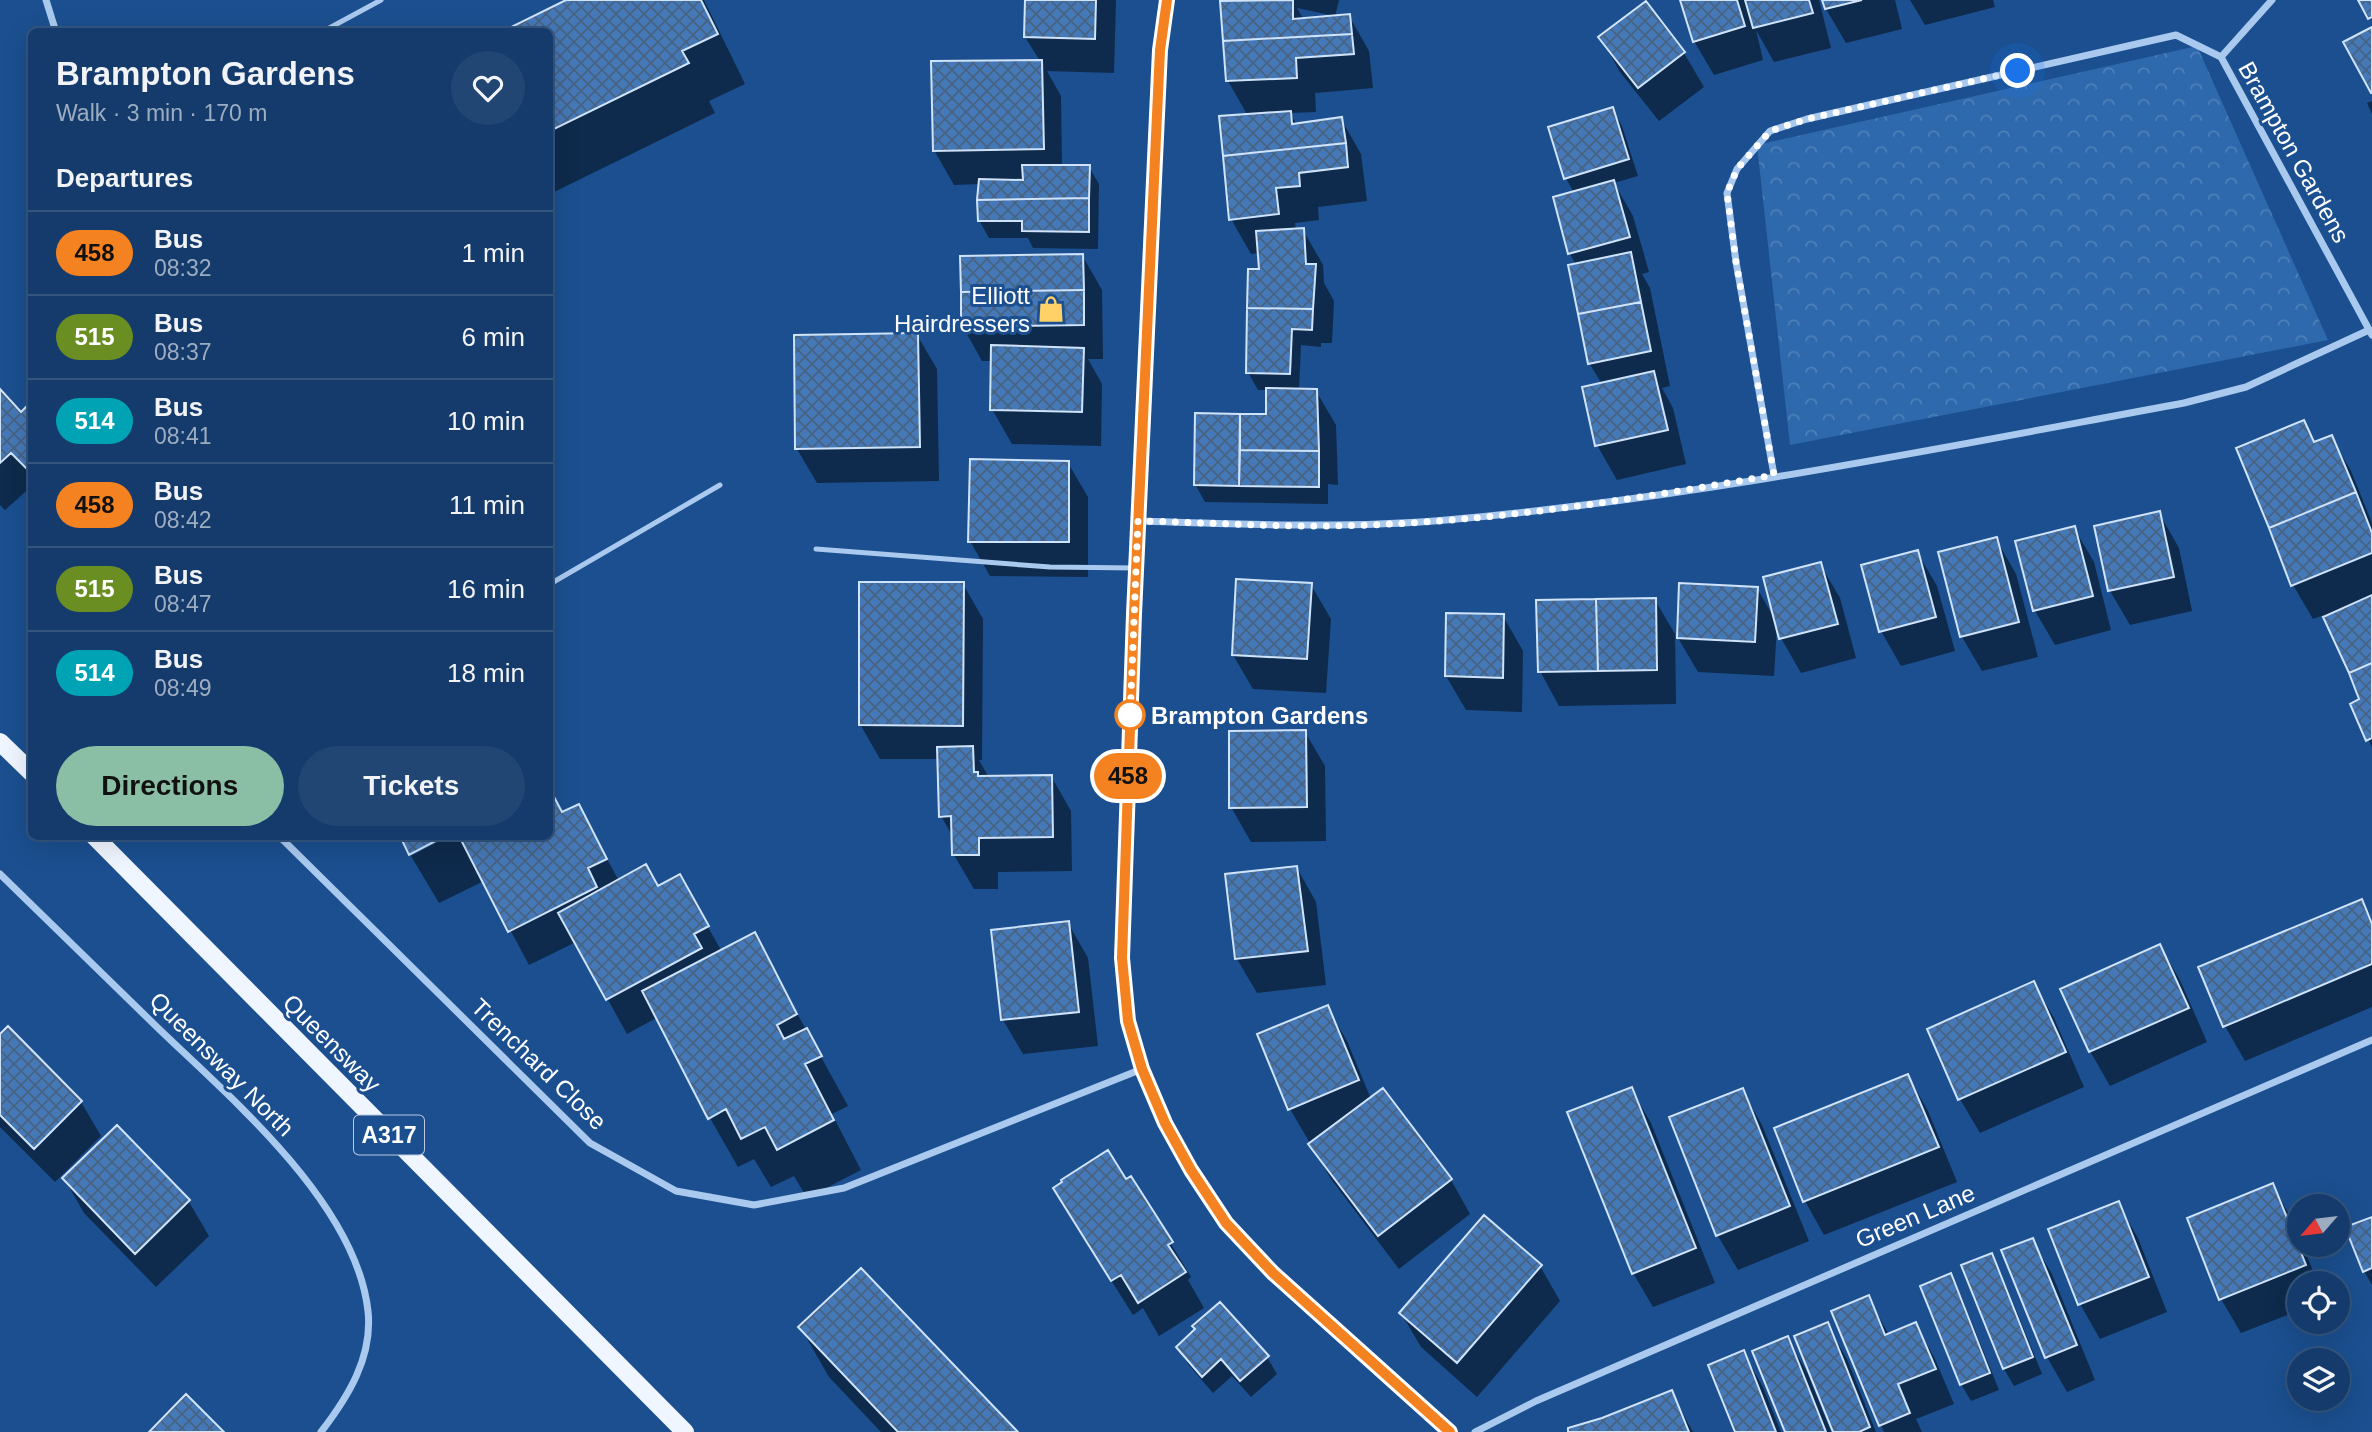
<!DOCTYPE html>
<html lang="en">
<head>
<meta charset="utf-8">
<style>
  body { margin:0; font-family:Arial,sans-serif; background:#214673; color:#f1f3f6; height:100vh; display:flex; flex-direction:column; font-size:26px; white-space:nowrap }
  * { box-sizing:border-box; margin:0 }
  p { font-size:23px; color:#9dadc1 }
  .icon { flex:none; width:38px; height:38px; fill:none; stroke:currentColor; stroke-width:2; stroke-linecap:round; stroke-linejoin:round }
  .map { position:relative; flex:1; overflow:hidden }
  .drawer { position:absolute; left:28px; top:28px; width:525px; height:812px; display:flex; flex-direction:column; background:#143b6b; border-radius:10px; box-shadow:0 7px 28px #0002,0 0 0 2px #33557e }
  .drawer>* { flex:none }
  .badge { padding:0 14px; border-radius:23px; font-size:24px; line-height:46px }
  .needle { width:46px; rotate:242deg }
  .buttons { position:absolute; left:2287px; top:1194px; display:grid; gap:14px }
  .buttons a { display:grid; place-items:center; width:63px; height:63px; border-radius:50%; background:#143b6b; box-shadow:0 7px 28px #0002,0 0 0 2px #33557e; font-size:35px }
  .you { position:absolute; width:35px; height:35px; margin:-18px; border:5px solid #fff; border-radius:50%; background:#1a73e8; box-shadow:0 0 0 10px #1a73e833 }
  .map>.badge { position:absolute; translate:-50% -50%; box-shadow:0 0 0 4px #fff }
  h2 { padding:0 28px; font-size:26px; line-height:63px }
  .round { display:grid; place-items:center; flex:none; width:74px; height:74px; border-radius:37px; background:#214673 }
  .head { display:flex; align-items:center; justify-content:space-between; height:119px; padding:0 28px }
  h1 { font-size:33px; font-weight:700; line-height:52px }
  .cta { display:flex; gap:14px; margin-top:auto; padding:14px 28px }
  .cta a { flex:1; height:80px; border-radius:42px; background:#8abfa5; color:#111; font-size:28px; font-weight:700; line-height:80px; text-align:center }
  .cta a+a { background:#214673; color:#f1f3f6 }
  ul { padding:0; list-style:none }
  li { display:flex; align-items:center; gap:21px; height:84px; padding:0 28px; border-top:2px solid #33557e }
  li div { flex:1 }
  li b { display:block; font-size:26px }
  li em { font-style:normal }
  li .badge { min-width:77px; font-weight:700; text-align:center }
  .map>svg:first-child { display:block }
  .park { fill:url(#park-crowns) }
  .shadow { fill:#0007; fill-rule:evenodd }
  .building { fill:url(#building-cross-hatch); stroke:#cfe3fa; stroke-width:2 }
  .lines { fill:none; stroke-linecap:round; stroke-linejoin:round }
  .service { stroke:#a9c9ee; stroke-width:5 }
  .minor { stroke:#a9c9ee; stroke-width:7 }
  .tertiary { stroke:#a9c9ee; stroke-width:12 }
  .primary { stroke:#f0f6ff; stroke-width:18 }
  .line-casing { stroke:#fff; stroke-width:16 }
  .line { stroke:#f58220; stroke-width:10 }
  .walk { stroke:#fff; stroke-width:7; stroke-dasharray:0 12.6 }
  .stop-dot { fill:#fff; stroke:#f58220; stroke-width:3.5 }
  .labels { text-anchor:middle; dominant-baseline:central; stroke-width:6; stroke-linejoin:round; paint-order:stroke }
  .shield { fill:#1b4f8f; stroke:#bbcadd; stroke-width:2 }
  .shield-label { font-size:23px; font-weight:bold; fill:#fff }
  .street-label { font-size:24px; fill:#fff; stroke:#1b4f8f }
  .poi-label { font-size:24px; fill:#fff; stroke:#1b4f8f; text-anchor:end }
  .stop-label { font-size:24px; font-weight:bold; fill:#fff; stroke:#1b4f8f; text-anchor:start }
</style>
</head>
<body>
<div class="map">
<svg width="2372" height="1432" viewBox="0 0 2372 1432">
  <defs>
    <pattern id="park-crowns" width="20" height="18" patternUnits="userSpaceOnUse" patternTransform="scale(1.75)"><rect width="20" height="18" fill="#2e69ad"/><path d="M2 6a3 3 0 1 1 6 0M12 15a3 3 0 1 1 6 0" fill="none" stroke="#4d80b9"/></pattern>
    <pattern id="building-cross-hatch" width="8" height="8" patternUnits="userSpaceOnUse" patternTransform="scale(1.75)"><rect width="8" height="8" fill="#4478b7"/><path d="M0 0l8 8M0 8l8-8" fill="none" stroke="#486282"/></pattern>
  </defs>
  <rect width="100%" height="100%" fill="#1b4f8f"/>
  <path class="park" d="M2197,46L2328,340L1790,445L1757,145Z"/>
  <path class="shadow" d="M570,0H704L745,84L709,101L715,113L550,194V32Z
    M1026,0H1116L1114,73L1047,71L1061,96L1062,167H1089L1099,184L1098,249L1033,248L1028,238H989L979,220L980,184L954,185L934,150L1040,61L1025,37Z
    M1249,0H1339L1335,17L1349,16L1369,51L1373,88L1315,93L1316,112L1290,113L1297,125L1341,119L1361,154L1367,201L1318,207L1319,220L1295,223L1296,231L1303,230L1323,265L1324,283L1334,301L1332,343H1321V347L1301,345L1299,390L1316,391L1336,425L1338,485L1328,484V504L1205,502L1195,484L1197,415H1267L1268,390H1258L1248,372L1261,271L1259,253L1251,254L1231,219L1248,116L1228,81ZM1297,8L1335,16L1304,20Z
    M1682,0H1745L1747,4V0H1819L1831,48L1774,62L1756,30L1763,60L1714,75L1694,41Z
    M1824,0H1895L1902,29L1846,43L1826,9Z
    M1910,0H1993L1995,7L1925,25Z
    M1601,38L1684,53L1704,87L1659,121L1620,72Z
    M2372,101V114L2367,103Z
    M1612,109L1622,126L1638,176L1614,183L1633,216L1649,272L1642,274L1650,288L1670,386L1662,388L1673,408L1686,464L1617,480L1597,445L1602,384L1589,363L1576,265L1570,254L1555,198L1574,193L1566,178Z
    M1082,255L1102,290L1103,359H1088L1102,384L1101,446L1012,444L992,409L993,361H982L963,327Z
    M917,335L937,369L939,481L817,483L797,449Z
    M0,392L21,414L32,404V486L5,510L0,505Z
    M2304,422L2316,443L2331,437L2351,471L2372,523V747L2352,705L2362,700L2324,615L2313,619L2293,585Z
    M1068,463L1088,497V577L990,576L970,541Z
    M2159,513L2179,548L2192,611L2130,625L2110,591Z
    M2074,528L2094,562L2111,630L2055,645L2035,611Z
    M1996,539L2016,574L2038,657L1982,671L1962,637L1940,554Z
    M1917,552L1937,586L1955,651L1901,666L1881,631Z
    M1820,564L1840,598L1856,658L1801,673L1781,638L1777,626L1774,676L1698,672L1678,638L1757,588L1775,620Z
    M963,584L983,619L982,760H979L989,778L1051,776L1071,811L1072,871L998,872V889H974L954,855L953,837L941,816L939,759H880L860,724Z
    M1311,585L1331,619L1326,693L1253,689L1233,655Z
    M1655,600L1675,634L1676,704L1559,706L1540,671Z
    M1503,616L1523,651L1522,712L1466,710L1446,676Z
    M1305,732L1325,766L1326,841L1251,842L1231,807Z
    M552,795L562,814L578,806L619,881L658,888L699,911L722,952L754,935L848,1106L832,1114L861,1170L807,1198L794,1176L771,1187L754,1159L738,1167L710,1118L658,1017L627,1034L576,942L529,965L484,881L439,903L411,856L449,836H550V796Z
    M1297,868L1316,902L1326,985L1257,993L1237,959Z
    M2361,901L2372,921V1007L2245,1061L2225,1026Z
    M1068,923L1088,958L1098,1046L1023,1054L1003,1020L993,931Z
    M2160,946L2180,980L2207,1042L2110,1086L2090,1051Z
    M2034,983L2054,1018L2084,1087L1980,1133L1960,1099Z
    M1327,1007L1347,1041L1371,1099L1451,1180L1470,1214L1399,1269L1331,1179L1290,1109Z
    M0,1036L81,1102L101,1136L55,1182L0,1127Z
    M1908,1076L1928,1111L1957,1182L1824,1235L1805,1201Z
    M1631,1089L1651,1123L1715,1283L1653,1307L1633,1273Z
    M1742,1090L1762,1125L1809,1241L1738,1270L1718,1236L1671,1118Z
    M117,1127L189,1202L209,1236L156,1287L84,1213L64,1178Z
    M1131,1178L1191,1277L1188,1280L1204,1308L1159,1336L1143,1308L1133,1315L1075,1223Z
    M2273,1185L2292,1220L2300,1237V1244H2302L2318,1283H2300V1310L2241,1333L2221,1299Z
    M2118,1204L2138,1238L2167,1312L2100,1339L2080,1304L2050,1230Z
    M2372,1219V1285L2364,1271Z
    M2032,1240L2052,1274L2095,1380L2067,1392L2047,1357Z
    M1991,1255L2001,1273L2042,1374L2014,1386L2004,1369L1963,1266Z
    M1540,1266L1560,1301L1477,1397L1421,1347L1401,1313Z
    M1950,1276L1960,1293L1999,1390L1971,1401L1961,1384Z
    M1868,1297L1889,1335L1916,1324L1935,1359L1954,1404L1916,1419L1922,1432H1884L1834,1312Z
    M1827,1325L1847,1359L1876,1432H1835Z
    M801,1328L1015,1432H881L829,1377Z
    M1787,1338L1807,1372L1831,1432H1787Z
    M1178,1347L1267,1357L1277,1374L1251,1397L1232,1376L1213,1393L1188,1364Z
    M1743,1352L1763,1387L1781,1432H1737Z
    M1671,1392L1693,1432H1570L1603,1419Z"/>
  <path class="building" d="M566,0H701L718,34L682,51L689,63L550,131V32H501Z
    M1025,0H1096L1095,39L1024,37Z
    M1293,0V19L1350,14L1352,34L1223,41L1220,1Z
    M1680,0H1737L1745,26L1693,42Z
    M1745,0H1809L1813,13L1753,28Z
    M1822,0H1862L1825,9Z
    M2358,0H2372V17L2368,19Z
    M1646,1L1685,52L1638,88L1598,37Z
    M2372,27V93H2371L2343,42Z
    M1352,34L1354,54L1296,58L1297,78L1226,81L1223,41Z
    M1042,60L1044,149L933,151L931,61Z
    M1613,107L1629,159L1564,179L1548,127Z
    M1291,111L1292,124L1342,117L1346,143L1223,156L1219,116Z
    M1346,143L1348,167L1299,173L1300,186L1276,188L1279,214L1229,220L1223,156Z
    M1022,165H1090L1089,198L977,200L979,179L1023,180Z
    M1614,180L1630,237L1568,254L1553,197Z
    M1089,198V232L1022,231V221H978L977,200Z
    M1304,228L1306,264H1316L1313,309L1247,308L1248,269H1259L1256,231Z
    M1631,252L1641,302L1578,314L1568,265Z
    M1083,254L1084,290L961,292L960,256Z
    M1084,290V325L961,327V292Z
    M1641,302L1651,351L1588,364L1578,314Z
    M1247,308L1313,309L1312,330L1292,329L1290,374L1246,373Z
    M918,333L920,447L795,449L794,335Z
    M991,345L1084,348L1082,412L990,410Z
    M1654,371L1668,430L1595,446L1582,387Z
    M1266,388L1317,389L1319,451L1240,450V414H1266Z
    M0,389L21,412L32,401V474L11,453L0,463Z
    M1195,413L1240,414L1239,486L1194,485Z
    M2304,420L2314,442L2332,435L2356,492L2269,528L2236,448Z
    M1240,450L1319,451V487L1239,486Z
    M970,459L1069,461V542H968Z
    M2356,492L2372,533V553L2291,586L2269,528Z
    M2160,511L2174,577L2108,591L2094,526Z
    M2075,526L2093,596L2033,611L2015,541Z
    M1997,537L2019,622L1960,637L1938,552Z
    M1918,550L1936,617L1879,632L1861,565Z
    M1821,562L1838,624L1779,639L1763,577Z
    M1236,579L1312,583L1307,659L1232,655Z
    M859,582H964L963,726L859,725Z
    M1679,583L1758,587L1755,642L1677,638Z
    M2372,595V663L2349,673L2323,617Z
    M1656,598L1657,670L1598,671L1596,599Z
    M1596,599L1598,671L1538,672L1536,600Z
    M1446,613L1504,614L1503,678L1445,676Z
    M2372,663V738L2366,741L2350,704L2359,699L2349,673Z
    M1306,730L1307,807L1229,808V731Z
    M973,746L974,772H978V776L1052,775L1053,837L979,838V855H952L951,816L939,817L937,747Z
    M552,793L562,812L579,804L607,859L588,868L597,887L508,932L460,838L464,836H550V794Z
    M400,836H445L409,855Z
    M646,864L658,886L680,874L709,926L694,934L702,948L606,1000L558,913Z
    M1297,866L1308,951L1235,959L1225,874Z
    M2362,899L2372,924V964L2223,1027L2198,967Z
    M1069,921L1079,1012L1001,1020L991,930Z
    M755,932L797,1014L777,1025L784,1039L807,1028L822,1056L805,1064L834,1120L777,1150L765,1127L741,1139L726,1109L708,1119L642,991Z
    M2160,944L2189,1008L2089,1052L2060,989Z
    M2034,981L2066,1052L1958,1100L1927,1029Z
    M1328,1005L1359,1080L1288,1110L1257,1034Z
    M8,1026L82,1101L34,1149L0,1115V1034Z
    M1908,1074L1939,1147L1803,1202L1774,1128Z
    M1632,1087L1696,1248L1632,1274L1567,1112Z
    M1383,1088L1452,1179L1378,1236L1308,1144Z
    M1743,1088L1790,1206L1716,1236L1669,1117Z
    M117,1125L190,1200L135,1254L62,1178Z
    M1108,1150L1126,1179L1131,1176L1173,1242L1168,1245L1186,1272L1138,1303L1121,1275L1111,1281L1053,1188L1062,1182L1061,1180Z
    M2273,1183L2306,1265L2219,1300L2187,1218Z
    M2119,1201L2149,1277L2078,1305L2048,1229Z
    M1484,1215L1542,1265L1457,1363L1399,1313Z
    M2372,1217V1268L2363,1272L2345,1227Z
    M2033,1238L2077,1345L2045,1358L2001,1250Z
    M1992,1253L2033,1357L2003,1369L1961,1265Z
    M861,1268L1018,1432H898L798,1327Z
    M1951,1273L1990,1373L1960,1385L1920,1286Z
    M1869,1295L1885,1335L1916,1322L1936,1369L1898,1384L1910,1413L1879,1426L1831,1311Z
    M1220,1302L1269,1356L1240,1381L1221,1359L1202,1377L1176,1347L1195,1329L1192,1326Z
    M1828,1322L1870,1427L1859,1432H1833L1794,1336Z
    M1788,1336L1826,1432H1785L1752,1351Z
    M1744,1350L1776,1432H1735L1708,1365Z
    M1672,1390L1689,1432H1568V1428L1602,1418Z
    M186,1394L224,1432H149Z"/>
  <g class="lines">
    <path class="service" d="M322,32L381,0
      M816,549L1050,567L1136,568
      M550,584L720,485"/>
    <path class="minor" d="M46,0L56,32
      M2221,57L2272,0
      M1774,475L1736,262L1727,193L1737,169L1770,131L1807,119L2176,35L2221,57L2372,335
      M1138,521C1241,524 1343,529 1446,520C1694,498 1940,448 2184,403L2246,387L2369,330
      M279,836L590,1143L676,1191L754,1205L844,1188L1142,1069
      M0,874C53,926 107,978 160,1030C234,1101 356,1204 368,1311C373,1357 348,1397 321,1432
      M1475,1432L1536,1401L2372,1040"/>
    <path class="tertiary" d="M1167,0L1160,50L1134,614L1122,958L1128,1021L1142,1069L1165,1123L1190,1170L1226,1223L1273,1273L1450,1432"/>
    <path class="primary" d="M0,742L32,773
      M94,836L685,1432"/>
  </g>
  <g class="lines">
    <defs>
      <path id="line" d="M1167,0L1160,50L1134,614L1122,958L1128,1021L1142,1069L1165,1123L1191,1170L1226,1223L1273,1273L1450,1432"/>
    </defs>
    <use href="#line" class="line-casing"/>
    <use href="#line" class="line"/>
    <path class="walk" d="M1130,715V719L1138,521C1197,522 1255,526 1314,526C1467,526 1624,501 1774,475L1736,262L1727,193L1737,169L1770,131L1807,119L2018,71"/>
  </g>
  <defs>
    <symbol id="shop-bare" viewBox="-9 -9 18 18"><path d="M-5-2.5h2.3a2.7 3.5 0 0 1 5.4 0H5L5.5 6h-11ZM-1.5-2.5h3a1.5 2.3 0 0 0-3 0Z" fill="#ffd166" stroke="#1b4f8f" stroke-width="2.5" paint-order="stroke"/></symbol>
  </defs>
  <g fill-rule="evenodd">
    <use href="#shop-bare" x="1032" y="290" width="38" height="38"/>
  </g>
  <circle class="stop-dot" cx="1130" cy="715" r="14"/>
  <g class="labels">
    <rect class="shield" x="354" y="1115.5" width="70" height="39" rx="5"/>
    <g class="shield-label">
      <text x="389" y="1135">A317</text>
    </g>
    <g class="street-label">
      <text transform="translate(2294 152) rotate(61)">Brampton Gardens</text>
      <text transform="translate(332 1043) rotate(45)">Queensway</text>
      <text transform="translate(222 1064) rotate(45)">Queensway North</text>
      <text transform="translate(539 1064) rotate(44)">Trenchard Close</text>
      <text transform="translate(1915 1216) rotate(-23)">Green Lane</text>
    </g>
    <g class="poi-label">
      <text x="1030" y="295">Elliott<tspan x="1030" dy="28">Hairdressers</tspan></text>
    </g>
    <g class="stop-label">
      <text x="1151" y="715">Brampton Gardens</text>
    </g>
  </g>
</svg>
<div class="buttons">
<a><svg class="needle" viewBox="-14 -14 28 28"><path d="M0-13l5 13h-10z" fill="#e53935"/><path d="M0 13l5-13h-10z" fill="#9dadc1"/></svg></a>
<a><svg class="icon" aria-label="locate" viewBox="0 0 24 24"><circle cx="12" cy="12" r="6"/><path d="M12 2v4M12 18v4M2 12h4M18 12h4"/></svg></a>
<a><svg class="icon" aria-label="layers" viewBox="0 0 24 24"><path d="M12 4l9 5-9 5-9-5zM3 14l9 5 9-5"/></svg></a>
</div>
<div class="you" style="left:2018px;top:71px"></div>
<b class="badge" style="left:1128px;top:776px;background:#f58220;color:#111">458</b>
<section class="drawer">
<div class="head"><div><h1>Brampton Gardens</h1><p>Walk · 3 min · 170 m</p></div><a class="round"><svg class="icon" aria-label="heart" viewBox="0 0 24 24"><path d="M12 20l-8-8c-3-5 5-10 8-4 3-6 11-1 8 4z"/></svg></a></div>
<h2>Departures</h2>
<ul>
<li><span class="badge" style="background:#f58220;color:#111">458</span><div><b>Bus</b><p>08:32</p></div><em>1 min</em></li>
<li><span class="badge" style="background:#6b8e23;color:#fff">515</span><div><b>Bus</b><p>08:37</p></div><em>6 min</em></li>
<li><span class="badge" style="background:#00a3b4;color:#fff">514</span><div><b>Bus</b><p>08:41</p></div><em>10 min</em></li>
<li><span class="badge" style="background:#f58220;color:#111">458</span><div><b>Bus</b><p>08:42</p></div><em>11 min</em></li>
<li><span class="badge" style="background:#6b8e23;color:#fff">515</span><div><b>Bus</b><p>08:47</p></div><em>16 min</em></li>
<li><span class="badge" style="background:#00a3b4;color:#fff">514</span><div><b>Bus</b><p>08:49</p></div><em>18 min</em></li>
</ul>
<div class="cta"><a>Directions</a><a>Tickets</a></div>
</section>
</div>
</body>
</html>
